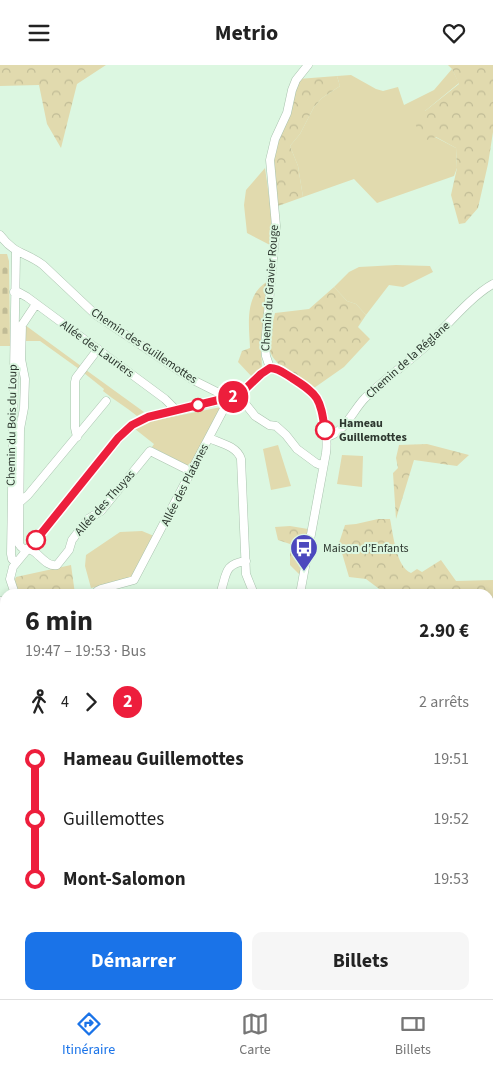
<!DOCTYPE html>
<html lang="fr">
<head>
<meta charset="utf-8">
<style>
  body { margin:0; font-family:"Source Sans 3",sans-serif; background:#f6f6f6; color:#222; height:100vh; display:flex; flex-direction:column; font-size:19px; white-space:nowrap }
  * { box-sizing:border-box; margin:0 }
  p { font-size:16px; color:#767676 }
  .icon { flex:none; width:28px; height:28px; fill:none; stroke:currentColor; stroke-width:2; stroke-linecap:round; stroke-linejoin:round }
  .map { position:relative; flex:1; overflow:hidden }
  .panel { position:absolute; left:0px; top:524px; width:494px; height:411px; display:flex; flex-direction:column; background:#fff; border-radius:15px 15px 0 0; box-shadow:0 2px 8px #0003 }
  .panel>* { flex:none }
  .badge { padding:0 10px; border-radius:16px; font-size:18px; line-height:32px }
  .map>.badge { position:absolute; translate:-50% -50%; box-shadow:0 0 0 2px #fff }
  .legs { display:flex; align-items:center; gap:8px; height:55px; padding:0 25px; font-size:16px }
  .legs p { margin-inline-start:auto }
  .head { display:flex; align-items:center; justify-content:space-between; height:85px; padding:0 25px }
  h1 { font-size:28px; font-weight:700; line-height:38px }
  .action { display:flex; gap:10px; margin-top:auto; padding:10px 25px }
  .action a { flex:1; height:58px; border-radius:10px; background:#1a73e8; color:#fff; font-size:20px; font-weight:700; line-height:58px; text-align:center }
  .action a+a { background:#f6f6f6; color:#222 }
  ul { padding:0 25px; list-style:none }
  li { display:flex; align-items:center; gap:18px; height:60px; font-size:19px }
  li i { display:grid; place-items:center; width:8px; height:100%; margin:0 6px; background:currentColor }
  li i::after { content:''; width:12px; height:12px; margin:-6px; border:4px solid; border-radius:50%; background:#fff }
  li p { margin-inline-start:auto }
  li:first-child i { background:linear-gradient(#0000 50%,currentColor 0) }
  li:last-child i { background:linear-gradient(currentColor 50%,#0000 0) }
  header { display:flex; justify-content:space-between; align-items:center; height:65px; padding:0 25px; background:#fff; font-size:22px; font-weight:700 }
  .dock { display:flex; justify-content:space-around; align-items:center; height:70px; border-top:1px solid #e0e0e0; background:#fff; font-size:14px; color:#767676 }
  .dock a { display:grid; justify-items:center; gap:2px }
  .dock .selected { color:#1a73e8 }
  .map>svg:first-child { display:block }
  .grass { fill:#e1daae }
  .forest { fill:url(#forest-crowns) }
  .cemetery { fill:url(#cemetery-stones) }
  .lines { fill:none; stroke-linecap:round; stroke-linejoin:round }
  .minor-casing { stroke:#a9c3ae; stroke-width:9 }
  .minor { stroke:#fff; stroke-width:8 }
  .line-1-casing { stroke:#fff; stroke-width:11 }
  .line-1 { stroke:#ed1e3c; stroke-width:8 }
  .stop-1-dot { fill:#fff; stroke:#ed1e3c; stroke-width:2.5 }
  .labels { text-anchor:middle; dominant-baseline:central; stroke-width:4; stroke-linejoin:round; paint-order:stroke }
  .street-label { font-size:12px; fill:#2d372f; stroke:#dcf7e1 }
  .stop-label { font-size:12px; font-weight:bold; fill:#2d372f; stroke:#dcf7e1; text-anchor:start }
  .poi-label { font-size:12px; fill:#2d372f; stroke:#dcf7e1; text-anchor:start }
</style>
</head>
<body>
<header><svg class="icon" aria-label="menu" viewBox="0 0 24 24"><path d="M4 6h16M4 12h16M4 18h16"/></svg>Metrio<svg class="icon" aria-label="heart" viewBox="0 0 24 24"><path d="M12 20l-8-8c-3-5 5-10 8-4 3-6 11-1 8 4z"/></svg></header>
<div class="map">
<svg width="493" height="934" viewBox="0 0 493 934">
  <defs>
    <pattern id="forest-crowns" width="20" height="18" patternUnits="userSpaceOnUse" patternTransform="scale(1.25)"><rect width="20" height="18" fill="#e1daae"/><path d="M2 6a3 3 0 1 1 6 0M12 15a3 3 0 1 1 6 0" fill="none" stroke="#c1bc96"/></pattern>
    <pattern id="cemetery-stones" width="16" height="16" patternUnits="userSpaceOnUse" patternTransform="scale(1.25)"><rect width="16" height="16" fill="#e1daae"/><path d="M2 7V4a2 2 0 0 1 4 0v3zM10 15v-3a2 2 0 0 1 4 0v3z" fill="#c1bc96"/></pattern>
  </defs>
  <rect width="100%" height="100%" fill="#dcf7e1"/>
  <path class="grass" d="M452,4L459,18L425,46L435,72L456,83L457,103L454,111L377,138L354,114L303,132L298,101L290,81L300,69L314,42L322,33L340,21L337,11L351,10L376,24L383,26L398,22L404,40L434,25Z
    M265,103L272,152L270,180L247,168L244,140L246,125Z
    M396,200L430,201L433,207L403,222L389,220L366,250L356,239L347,236L334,222L349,207L359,202Z
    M25,260L81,301L79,304L40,276H24Z
    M86,305L144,347L137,351C126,342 114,335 103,326L104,324L84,308Z
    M221,342L190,402L152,382L154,379L135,364L147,357Z
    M278,380L291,421L271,425L263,384Z
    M342,390L363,391L362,422L337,419Z
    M142,466L154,471L132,514L91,523L85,501L86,490L120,467Z"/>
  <path class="forest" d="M0,0H106L77,19L61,83L47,59L39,20L0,21Z
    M448,0H493V67L488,99L478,143L465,158L459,159L451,130L457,103L456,83L436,72L424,76L414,57L425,46L459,19L452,4Z
    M337,11L340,21L322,33L314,42L300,69L290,81L298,101L303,132L278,141L272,102L277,77L298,14Z
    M268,216L261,285L262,301L260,306L253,313L238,297L242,286L250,283C249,259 244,230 268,216Z
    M334,222L347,236L356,239L366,250L358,262L370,274L344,302L314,323C301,315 270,299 269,282C268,272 273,258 275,248L309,244Z
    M427,379L469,390L457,401L414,395L396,454L393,408L398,403L396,393L399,380Z
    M378,454H390C393,468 396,502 411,508L417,504L422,507L441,495L456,516L493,515V663L491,667H489V529H386L366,514L349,512L339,478L345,460L356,459Z
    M290,461L308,464L300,510L290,500V479L278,475L275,462Z
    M71,500L75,529H19C16,524 13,518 16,512Z
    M185,930H273V934H185Z
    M329,930H405L406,932L414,934H330Z"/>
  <path class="cemetery" d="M0,189H7L9,196L10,281H0Z"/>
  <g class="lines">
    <defs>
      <path id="minor" d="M0,170C15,190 26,187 43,200L96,250L193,315L221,329L226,335
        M14,227H18L27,232L165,334L173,342L175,346
        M36,239L22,260L21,294L25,314L24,343L20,364L19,479C23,486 26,483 33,486C41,491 47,502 57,500L69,485L72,475L88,454L101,446L150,386L192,407
        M270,303L266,291L265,281L276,161L270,95L275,74L287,48L292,25L296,15L308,0
        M270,303C279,303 284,308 291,313C299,318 310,323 316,331C324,342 328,374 326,388L300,529
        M239,331L255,351L269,360L276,361L286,370L297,384L316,398L323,401
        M77,372L75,363V317L76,313L98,284
        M326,372C344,369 353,345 365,333C385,314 406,299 426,281C445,263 471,231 493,219
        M209,373C220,378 237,381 241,394L246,509L254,529
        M19,438L28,430L106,336
        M16,498L12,494L11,489L16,187
        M15,529L10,514L13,502L125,366L139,356L148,352L239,331L261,309L270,303
        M97,529V526L101,524L134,515L227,338L226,335
        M220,529C227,510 223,499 246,496
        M0,536H5
        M0,628L5,627
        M490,789L493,785
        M292,934L293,930"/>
    </defs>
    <use href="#minor" class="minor-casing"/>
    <use href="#minor" class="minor"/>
  </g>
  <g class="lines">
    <defs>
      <path id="line-1" d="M36,475L118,373L132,360L148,352L239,330L261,309L270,303C279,303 285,309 292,313C319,330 320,333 325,365"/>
    </defs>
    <use href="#line-1" class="line-1-casing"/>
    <use href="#line-1" class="line-1"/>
  </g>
  <defs>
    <symbol id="bus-pin" viewBox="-11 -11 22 30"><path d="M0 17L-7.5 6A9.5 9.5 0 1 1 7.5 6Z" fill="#4c48be" stroke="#dcf7e1"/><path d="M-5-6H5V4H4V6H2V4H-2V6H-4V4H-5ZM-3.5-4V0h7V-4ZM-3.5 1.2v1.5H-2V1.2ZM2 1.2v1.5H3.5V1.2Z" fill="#fff"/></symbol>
  </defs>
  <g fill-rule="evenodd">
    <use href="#bus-pin" x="288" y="467" width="32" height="43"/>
  </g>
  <g class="stop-1-dot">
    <circle cx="198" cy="340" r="6"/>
    <circle cx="325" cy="365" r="9"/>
    <circle cx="36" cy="475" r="9"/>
  </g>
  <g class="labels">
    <g class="street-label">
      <text transform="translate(270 223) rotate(-86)">Chemin du Gravier Rouge</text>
      <text transform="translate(144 281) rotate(34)">Chemin des Guillemottes</text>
      <text transform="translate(97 284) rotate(36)">Allée des Lauriers</text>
      <text transform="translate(408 295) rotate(-42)">Chemin de la Réglane</text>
      <text transform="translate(12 360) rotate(-89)">Chemin du Bois du Loup</text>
      <text transform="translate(185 420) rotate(-63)">Allée des Platanes</text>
      <text transform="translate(105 438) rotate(-48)">Allée des Thuyas</text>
    </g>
    <g class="stop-label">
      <text x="339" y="358">Hameau<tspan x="339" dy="14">Guillemottes</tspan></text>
    </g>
    <g class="poi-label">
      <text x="323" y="483">Maison d’Enfants</text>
    </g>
  </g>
</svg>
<b class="badge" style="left:233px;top:332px;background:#ed1e3c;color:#fff">2</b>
<section class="panel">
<div class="head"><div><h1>6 min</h1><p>19:47 – 19:53 · Bus</p></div><b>2.90 €</b></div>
<div class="legs"><svg class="icon" aria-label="walk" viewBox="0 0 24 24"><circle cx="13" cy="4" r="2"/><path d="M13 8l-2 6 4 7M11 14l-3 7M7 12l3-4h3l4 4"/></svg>4<svg class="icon" aria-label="forward" viewBox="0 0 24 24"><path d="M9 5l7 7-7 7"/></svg><b class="badge" style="background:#ed1e3c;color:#fff">2</b><p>2 arrêts</p></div>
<ul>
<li><i style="color:#ed1e3c"></i><b>Hameau Guillemottes</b><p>19:51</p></li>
<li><i style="color:#ed1e3c"></i><span>Guillemottes</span><p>19:52</p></li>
<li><i style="color:#ed1e3c"></i><b>Mont-Salomon</b><p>19:53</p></li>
</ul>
<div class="action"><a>Démarrer</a><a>Billets</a></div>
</section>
</div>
<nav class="dock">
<a class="selected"><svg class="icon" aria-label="directions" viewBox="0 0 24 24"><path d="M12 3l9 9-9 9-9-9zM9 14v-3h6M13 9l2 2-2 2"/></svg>Itinéraire</a>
<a><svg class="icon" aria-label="map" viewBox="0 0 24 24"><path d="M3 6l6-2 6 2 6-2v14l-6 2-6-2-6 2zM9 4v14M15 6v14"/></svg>Carte</a>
<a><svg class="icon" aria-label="tickets" viewBox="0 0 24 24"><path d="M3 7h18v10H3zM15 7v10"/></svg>Billets</a>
</nav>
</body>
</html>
